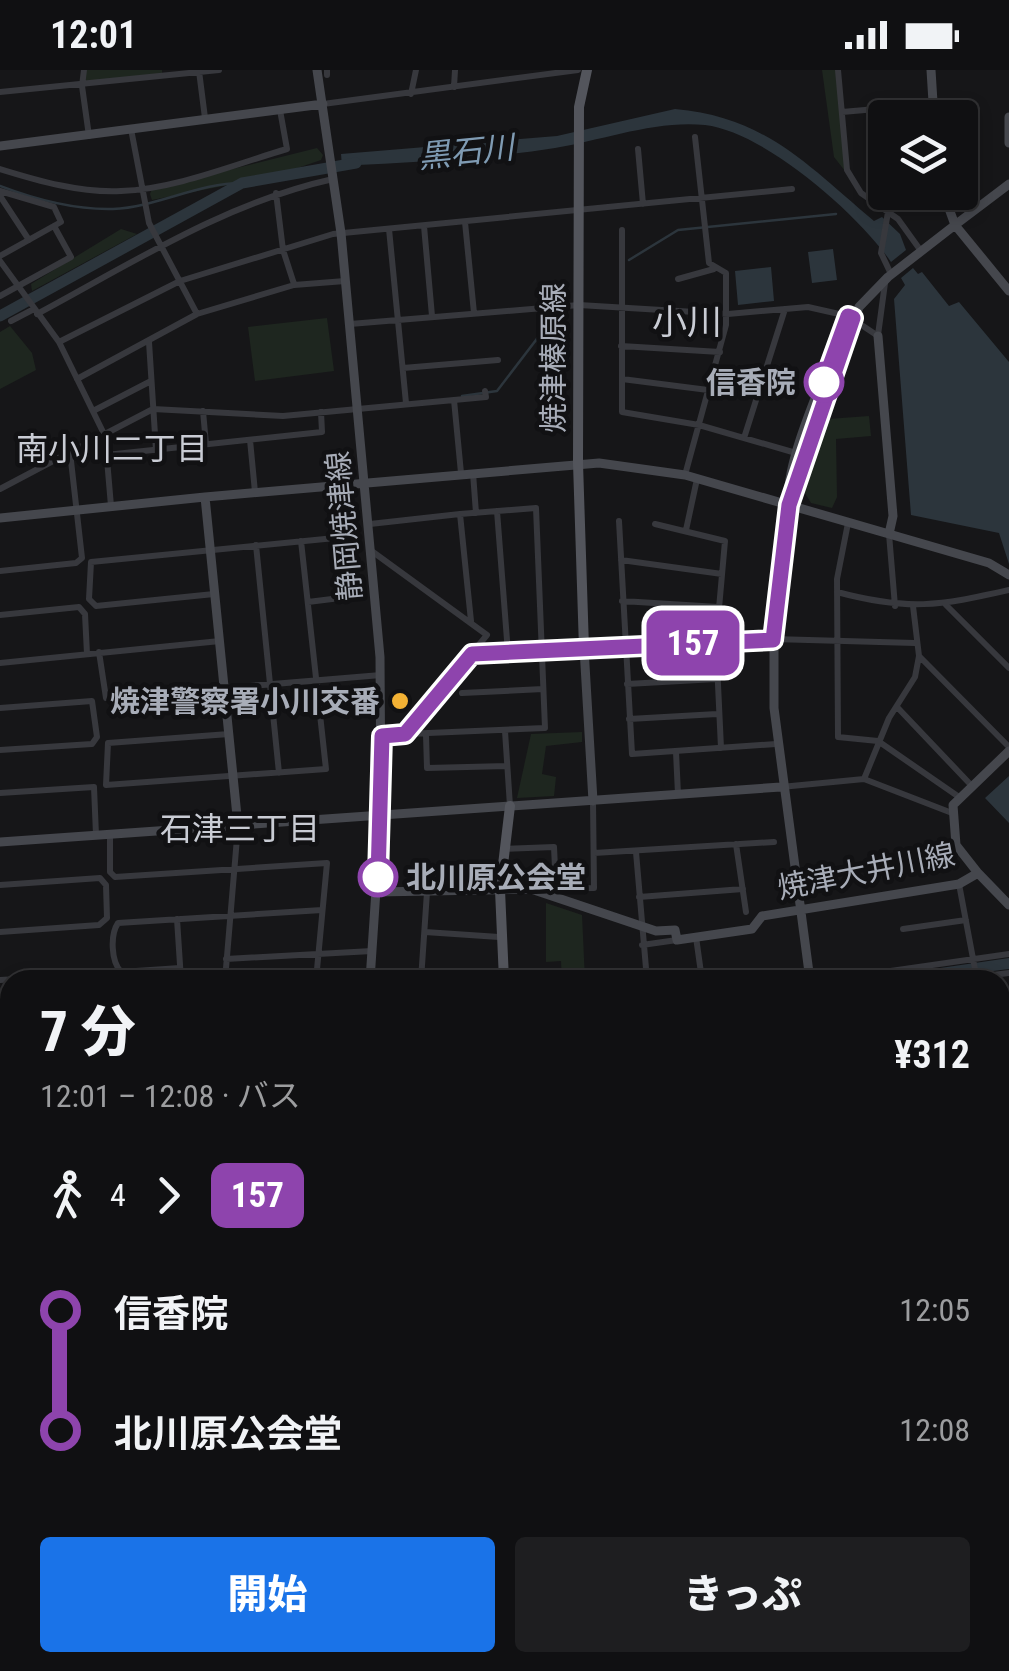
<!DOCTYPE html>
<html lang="ja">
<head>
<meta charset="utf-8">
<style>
  body { margin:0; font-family:"Roboto Condensed","Noto Sans JP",sans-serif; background:#1e1e20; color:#f1f3f6; height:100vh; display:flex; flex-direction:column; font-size:38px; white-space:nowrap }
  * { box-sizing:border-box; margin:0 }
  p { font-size:32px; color:#9c9d9f }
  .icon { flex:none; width:55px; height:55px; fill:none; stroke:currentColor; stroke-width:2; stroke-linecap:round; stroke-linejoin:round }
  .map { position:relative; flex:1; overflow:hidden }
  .details { position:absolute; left:0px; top:900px; width:1010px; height:702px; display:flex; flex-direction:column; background:#101012; border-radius:30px 30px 0 0; box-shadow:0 5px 15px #0003,0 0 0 2px #303032 }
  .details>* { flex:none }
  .badge { padding:0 20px; border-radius:15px; font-size:35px; line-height:65px }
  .fabs { position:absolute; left:868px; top:30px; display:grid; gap:20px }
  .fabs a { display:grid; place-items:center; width:110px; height:110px; border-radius:10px; background:#101012; box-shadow:0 5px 15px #0003,0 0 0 2px #303032; font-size:50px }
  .map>.badge { position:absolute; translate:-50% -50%; box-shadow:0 0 0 5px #fff }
  .legs { display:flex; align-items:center; gap:15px; height:110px; padding:0 40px; font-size:32px }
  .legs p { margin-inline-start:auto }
  .headline { display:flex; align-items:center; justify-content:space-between; height:170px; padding:0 40px }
  h1 { font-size:55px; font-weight:800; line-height:75px }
  .action { display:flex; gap:20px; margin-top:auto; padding:20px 40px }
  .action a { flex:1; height:115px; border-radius:10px; background:#1a73e8; color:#fff; font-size:40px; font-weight:800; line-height:115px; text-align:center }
  .action a+a { background:#1e1e20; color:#f1f3f6 }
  ul { padding:0 40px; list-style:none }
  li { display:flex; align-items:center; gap:35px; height:120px; font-size:38px }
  li i { display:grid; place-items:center; width:15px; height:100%; margin:0 12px; background:currentColor }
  li i::after { content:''; width:25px; height:25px; margin:-12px; border:8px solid; border-radius:50%; background:#101012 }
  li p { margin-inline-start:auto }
  li:first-child i { background:linear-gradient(#0000 50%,currentColor 0) }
  li:last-child i { background:linear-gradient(currentColor 50%,#0000 0) }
  .status { display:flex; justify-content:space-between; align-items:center; height:70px; padding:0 50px; background:#101012; direction:ltr }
  .status svg { height:28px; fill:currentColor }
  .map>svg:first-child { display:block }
  .green { fill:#1e261f }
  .water { fill:#2c353c }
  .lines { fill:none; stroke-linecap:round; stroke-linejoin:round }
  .stream { stroke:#2c353c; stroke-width:2.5 }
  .river { stroke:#2c353c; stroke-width:11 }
  .street { stroke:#37383d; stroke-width:6 }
  .secondary { stroke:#45474d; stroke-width:9 }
  .primary { stroke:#53555c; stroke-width:10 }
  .line-1-casing { stroke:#fff; stroke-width:22 }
  .line-1 { stroke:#8e44ad; stroke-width:15 }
  .stop-1-dot { fill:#fff; stroke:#8e44ad; stroke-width:5 }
  .poi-dot { fill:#f2b134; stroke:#111113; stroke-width:4 }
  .labels { text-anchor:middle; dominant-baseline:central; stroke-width:9; stroke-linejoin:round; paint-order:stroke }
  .street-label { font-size:30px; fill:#a8adb8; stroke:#111113 }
  .stop-label { font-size:30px; font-weight:bold; fill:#a8adb8; stroke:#111113; text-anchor:end }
  .poi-label { font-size:30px; font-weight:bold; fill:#a8adb8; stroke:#111113; text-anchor:end }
  .water-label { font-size:32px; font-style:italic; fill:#7f9bb3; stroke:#111113 }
  .neighbourhood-label { font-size:32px; fill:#c9ccd4; stroke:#111113 }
  .quarter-label { font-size:35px; fill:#c9ccd4; stroke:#111113 }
</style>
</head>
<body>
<div class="status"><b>12:01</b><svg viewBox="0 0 49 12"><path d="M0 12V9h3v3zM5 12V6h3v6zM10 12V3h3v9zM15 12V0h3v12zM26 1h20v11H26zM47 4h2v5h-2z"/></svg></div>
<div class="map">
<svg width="1009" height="1601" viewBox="0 0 1009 1601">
  <rect width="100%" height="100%" fill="#161618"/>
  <path class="green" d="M85,0H162V4L83,12Z
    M822,0H837L845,101L834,87Z
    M317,78L323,85L321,90L274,106L152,130L150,124L152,119Z
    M121,159L137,164L32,221L31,214Z
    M327,248L334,301L255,311L248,257Z
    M10,256L32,283L36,300L0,319V262Z
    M869,346L871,366L836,369L837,427L832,438L811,433L805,423L828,349Z
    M582,662V672L546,676L542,704L556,707L554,726L517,728L531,664Z
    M546,833L582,845L585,910H562L561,891L546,892Z
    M0,1101H10V1234L0,1235Z
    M1009,1113V1196L1000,1117Z"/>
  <path class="water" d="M675,39C766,47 807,95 874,151L882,147L900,164L906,180L891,192C858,144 765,62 705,55C656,50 603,70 555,78C485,89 413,92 342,96L341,84L557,66Z
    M833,179L837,210L812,213L808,182Z
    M771,197L774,231L738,235L735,201Z
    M913,198L918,204L922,202L949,236L959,232L1009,292V494L999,463L911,445L894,229L905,215L901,208Z
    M1009,706V753L985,728Z
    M1009,888V899L921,910H858Z"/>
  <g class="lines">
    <path class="stream" d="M0,116C34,129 76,140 113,139C157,137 198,113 242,113
      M629,190L678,160L836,144
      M462,326L497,321L549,253L553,241
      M1000,1499L1009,1497"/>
    <path class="river" d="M0,246L242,113L356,93"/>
    <path class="street" d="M84,0L82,16L89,66
      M838,0L847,100L861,123L898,149L921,181
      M199,1L205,48
      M327,5V0
      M454,17L455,0
      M0,22L219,0
      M411,24L416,0
      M323,34L578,0
      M842,42L933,34
      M131,59L149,153L197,244
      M638,79L643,134
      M0,99C39,111 80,123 121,121C176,119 235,94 287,79L280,40
      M0,121L54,137L61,152L0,186
      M276,123L283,180L294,214
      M0,126L29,170
      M888,142L881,183L891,204
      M465,152L474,243
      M424,156L432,246
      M389,159L406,333
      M622,160V342L699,355L796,383
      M0,191L59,272L105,366L111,436
      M678,209L714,199
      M0,226L71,187L54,156
      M37,244C134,192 225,133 333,109
      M11,251L34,239
      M350,254L579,235L728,244L808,237L848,246L878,266
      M878,265L885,213
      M59,272L180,211L333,164L792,119
      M149,272L156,380
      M621,276L720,282
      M403,298L498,290
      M77,309L197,244L294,215L345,211
      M622,309L708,320
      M454,330L461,403
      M93,341L151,311
      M203,341L206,374
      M744,368L785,239
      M250,370L255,422
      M80,377L153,339L283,346L486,327L485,321
      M106,385L322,362L321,342
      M473,403L476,443
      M685,405L726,255V203L709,193L695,67
      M0,419L70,382L82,488L76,493L0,501
      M497,441L508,583
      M619,451L632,684L776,674
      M848,453L837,509L838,667L878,671L959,727
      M370,454L460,444L471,551
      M655,454L725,471L716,572L721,678
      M686,460L697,409
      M889,464L895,536
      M256,475L279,703
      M373,482L487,565L405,664L382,667
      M621,490L722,504
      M837,522C908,541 939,536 1009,520
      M214,524L96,536L89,529L91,492L335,468L340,528L308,532
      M622,531L718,537
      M946,535L1009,598
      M913,536L919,586L915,607L889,648L864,709L952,743
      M0,545L79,537L85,544L87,584
      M99,582L106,628L381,605
      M472,584L773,569L915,573
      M920,587L1009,677
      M0,593L220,571
      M627,614L716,609
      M462,623L543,619
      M897,637L971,715
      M0,638L92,631L97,667L92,674L0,680
      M629,649L717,644
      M505,661L510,736
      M229,664L108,673L106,715L326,699L301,471
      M405,664L545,658L536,438L460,444
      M426,665L427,698L507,696
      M676,682L678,724
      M781,717L864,709
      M0,723L94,717L96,765
      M110,764V802L115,807L327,793L316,910
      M736,774L746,842
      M504,779L554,777L556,819
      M636,782L647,910
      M594,783L774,772
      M959,814L977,910
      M0,815L100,808L106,815L107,848L99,855L0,862
      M538,819L594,818L593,731
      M639,827L743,819
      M177,849L181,910
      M903,859L966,850
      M425,862L499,867
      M696,867L702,910
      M642,875L677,870
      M226,889L372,881
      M180,898L121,902C111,891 110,865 118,853L322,840
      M421,905L489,910
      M0,910L106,904L110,910
      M225,910L238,756
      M421,910L427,822
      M828,910L1009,884
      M953,910L1009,903
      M1000,940L1009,939
      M0,961H10
      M1000,976L1009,975
      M1000,1002L1009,1001
      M0,1012L10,1011
      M1000,1111L1009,1110
      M1000,1146L1009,1227
      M1000,1263L1009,1262
      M0,1294L10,1293
      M1000,1309L1009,1308
      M0,1337H10
      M1000,1424L1009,1423
      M0,1430L10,1429
      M0,1470L10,1469
      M1000,1494L1009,1492
      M0,1515L10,1514
      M0,1568L10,1567
      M109,1592V1601
      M189,1592V1601
      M297,1592L298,1601
      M387,1592L388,1601
      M760,1592L762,1601
      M963,1592L965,1601
      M511,1601L512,1592
      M552,1601V1592
      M586,1601V1592
      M662,1601V1592"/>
    <path class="secondary" d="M317,0L341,163L380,587L381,745L370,910
      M931,0L934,48
      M1009,47V73
      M0,76L323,34
      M1009,114L955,155L1009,221
      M878,266L893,446L889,464L989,493L1009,505
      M205,427L599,393L685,405L889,464
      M789,435C782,395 830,295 845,253
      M0,448L205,427L238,756
      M584,578L593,731
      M0,772L781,717
      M978,803L956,775L953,735L1009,681
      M377,822L531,819L656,861L675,860L677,870L752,859L762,846L959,814L978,803L1009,835
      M810,910L774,638V539L784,462L789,435L859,237L888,207L955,155L943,122
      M1000,1046L1009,1045
      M1000,1053L1009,1052
      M0,1068H10
      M0,1249H10
      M1000,1357L1009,1356
      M0,1386H10
      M349,1592L350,1601
      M897,1592L898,1601"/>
    <path class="primary" d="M584,578L578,393L579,37L587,0
      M504,910L500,820L510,736
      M426,1592L427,1601"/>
  </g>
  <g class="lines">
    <defs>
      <path id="line-1" d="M378,807L382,666L405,664L472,584L773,570L789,435L853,248L848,246L824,312"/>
    </defs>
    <use href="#line-1" class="line-1-casing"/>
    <use href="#line-1" class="line-1"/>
  </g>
  <g class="stop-1-dot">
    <circle cx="824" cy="312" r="18"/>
    <circle cx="378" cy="807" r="18"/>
  </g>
  <circle class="poi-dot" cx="400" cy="631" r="10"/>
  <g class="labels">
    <g class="street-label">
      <text transform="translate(553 288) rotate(-90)">焼津榛原線</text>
      <text transform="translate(344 456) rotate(-95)">静岡焼津線</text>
      <text transform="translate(866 801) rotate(-11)">焼津大井川線</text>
    </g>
    <g class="stop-label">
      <text x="796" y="312">信香院</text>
      <text x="406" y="807" text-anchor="start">北川原公会堂</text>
    </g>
    <g class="poi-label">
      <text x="380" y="631">焼津警察署小川交番</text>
    </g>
    <g class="water-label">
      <text transform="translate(466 82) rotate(-6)">黒石川</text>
    </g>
    <g class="neighbourhood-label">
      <text x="112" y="379">南小川二丁目</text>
      <text x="240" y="759">石津三丁目</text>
    </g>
    <g class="quarter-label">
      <text x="687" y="252">小川</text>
    </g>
  </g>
</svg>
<div class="fabs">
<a><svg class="icon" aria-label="layers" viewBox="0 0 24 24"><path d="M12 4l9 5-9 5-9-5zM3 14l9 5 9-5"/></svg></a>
</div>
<b class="badge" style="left:693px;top:573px;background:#8e44ad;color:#fff">157</b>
<section class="details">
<div class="headline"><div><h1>7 分</h1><p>12:01 – 12:08 · バス</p></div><b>¥312</b></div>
<div class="legs"><svg class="icon" aria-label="walk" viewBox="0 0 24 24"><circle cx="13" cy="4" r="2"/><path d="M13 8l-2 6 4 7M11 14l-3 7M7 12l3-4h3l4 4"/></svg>4<svg class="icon" aria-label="forward" viewBox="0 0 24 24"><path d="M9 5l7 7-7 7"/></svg><b class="badge" style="background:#8e44ad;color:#fff">157</b></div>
<ul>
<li><i style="color:#8e44ad"></i><b>信香院</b><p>12:05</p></li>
<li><i style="color:#8e44ad"></i><b>北川原公会堂</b><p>12:08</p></li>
</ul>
<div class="action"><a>開始</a><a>きっぷ</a></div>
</section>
</div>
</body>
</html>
